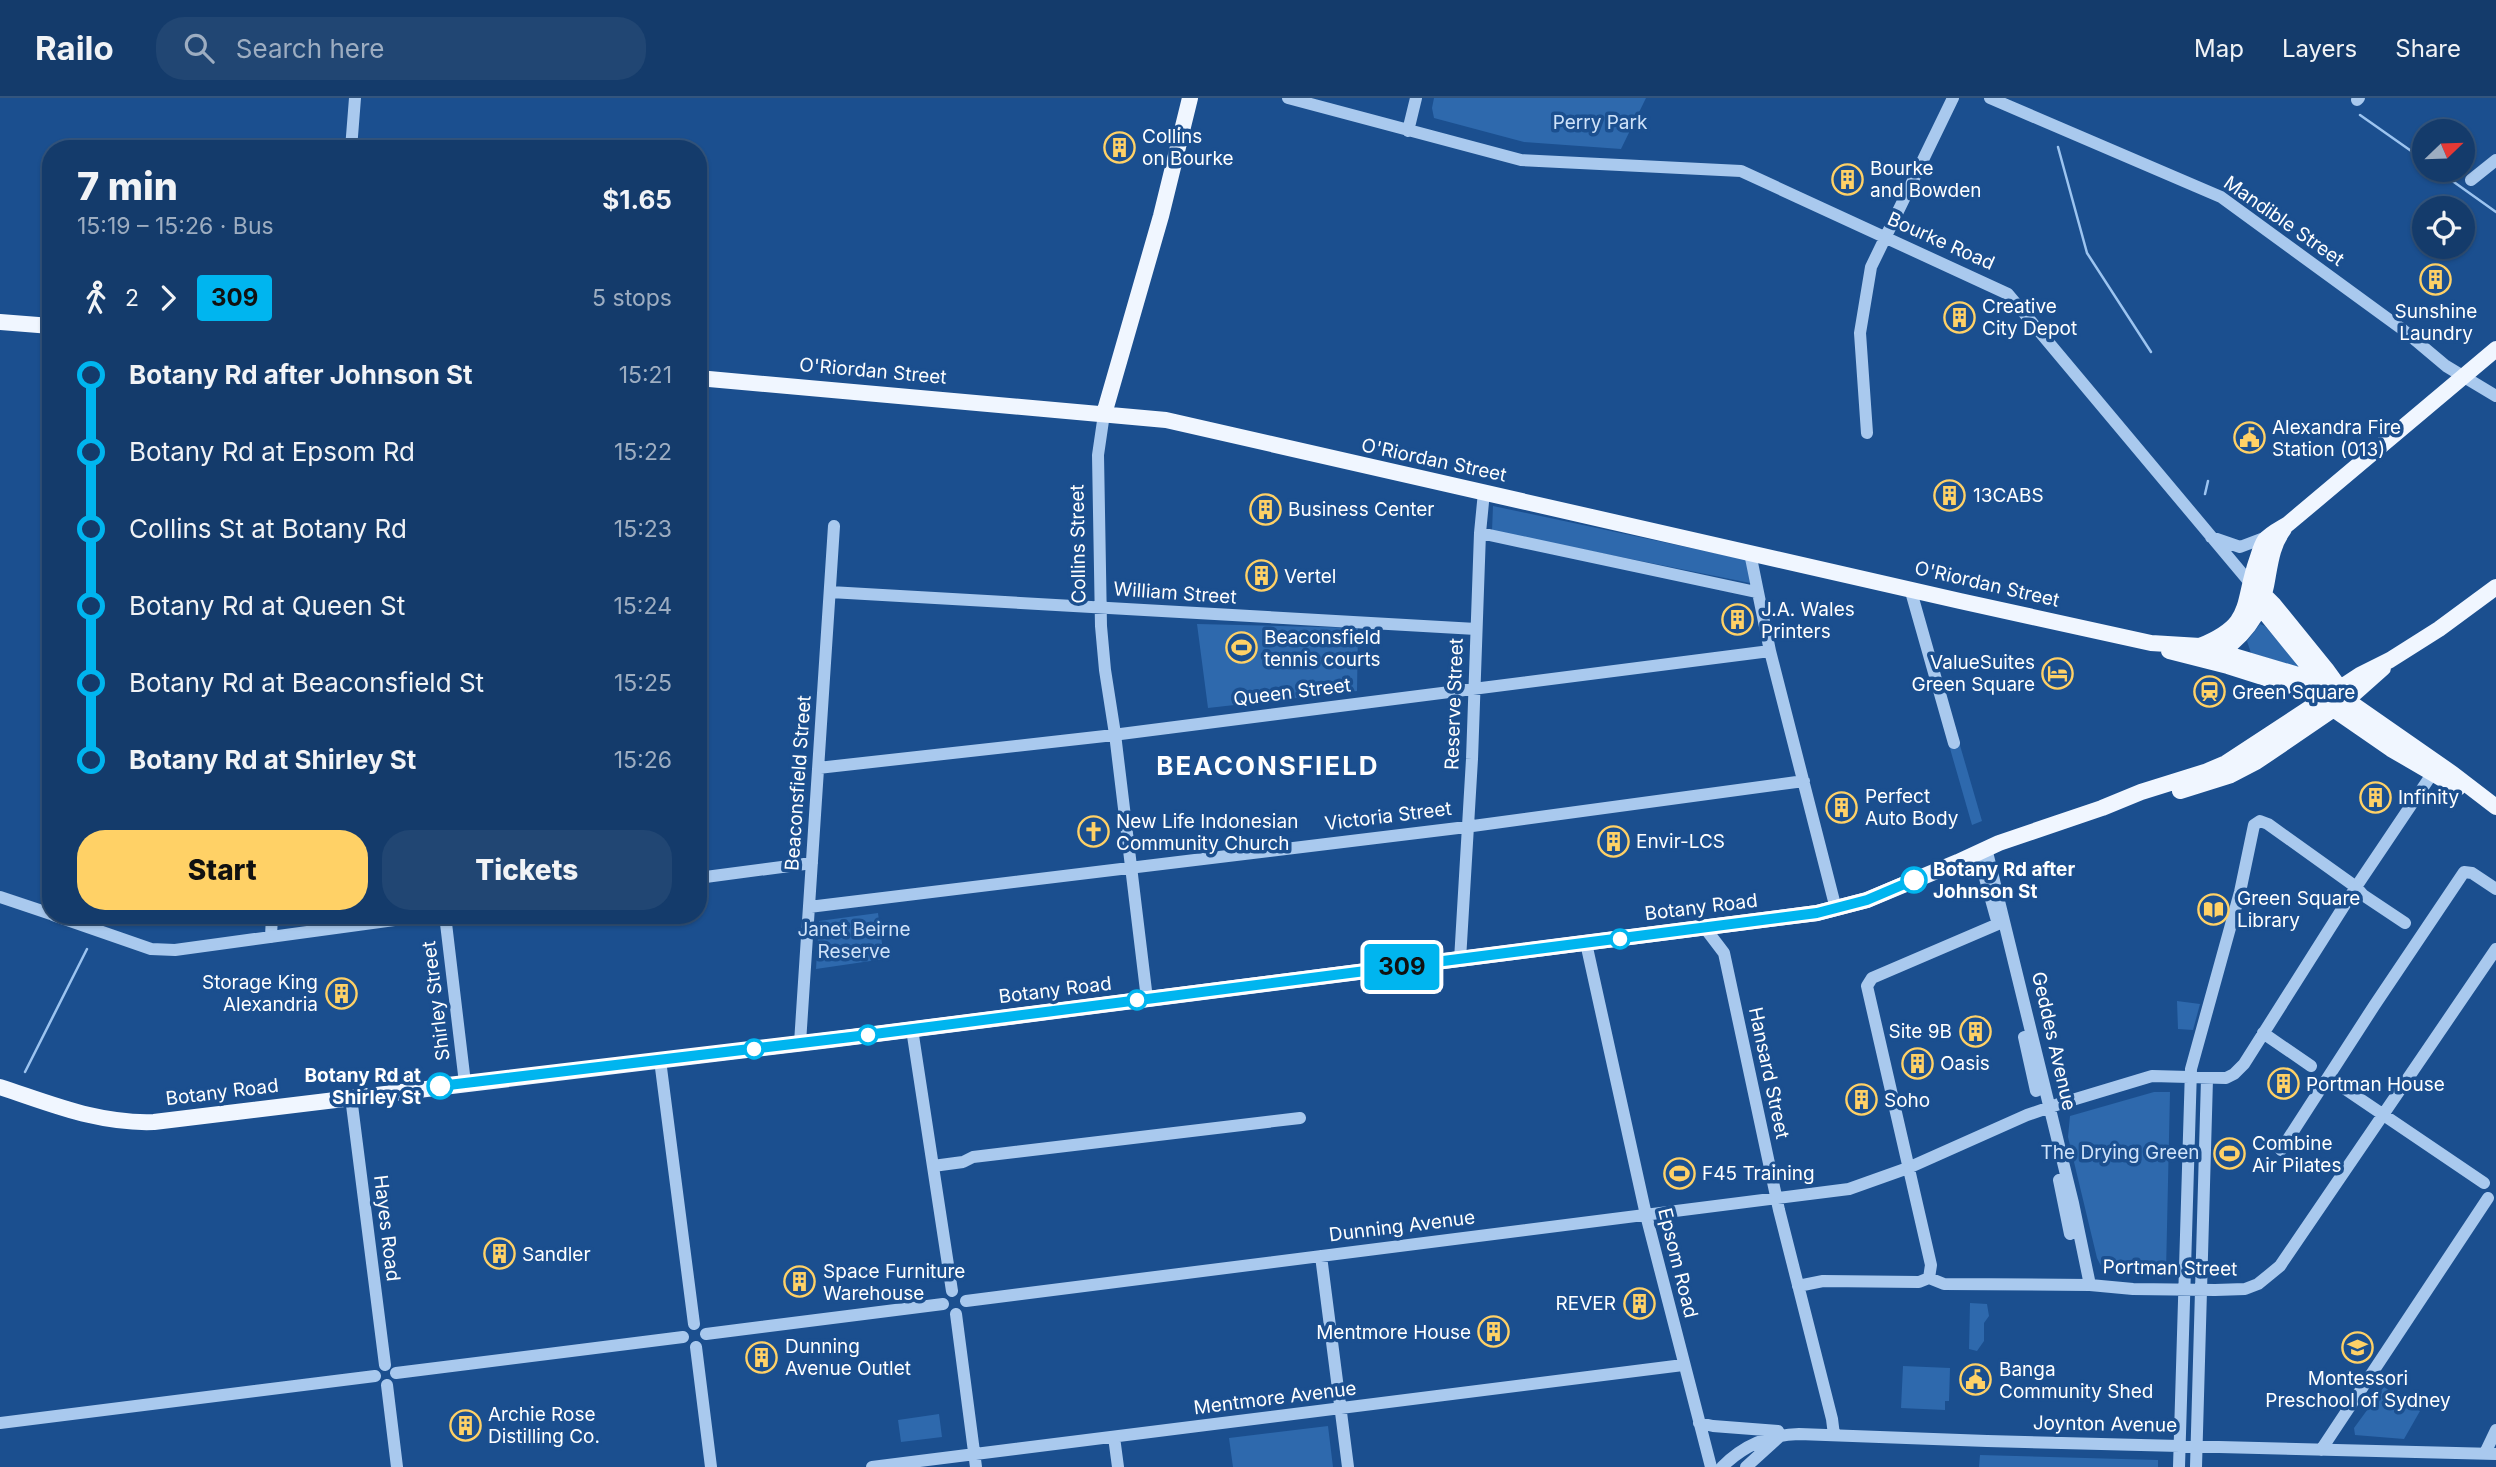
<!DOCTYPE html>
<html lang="en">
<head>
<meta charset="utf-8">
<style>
  body { margin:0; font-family:Inter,sans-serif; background:#214673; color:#f1f3f6; height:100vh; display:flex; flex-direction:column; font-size:26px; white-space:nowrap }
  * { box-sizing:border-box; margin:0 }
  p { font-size:23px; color:#9dadc1 }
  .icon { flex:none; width:38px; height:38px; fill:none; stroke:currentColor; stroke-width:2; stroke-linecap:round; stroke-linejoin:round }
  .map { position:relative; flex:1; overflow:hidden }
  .side { position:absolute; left:42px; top:42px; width:665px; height:784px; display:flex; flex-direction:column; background:#143b6b; border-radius:28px; box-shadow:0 2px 5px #0004,0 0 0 2px #33557e }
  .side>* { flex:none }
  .badge { padding:0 14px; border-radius:5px; font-size:24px; line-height:46px }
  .needle { width:46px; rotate:67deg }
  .tools { position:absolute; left:2412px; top:21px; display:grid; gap:14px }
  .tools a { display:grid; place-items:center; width:63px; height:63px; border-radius:50%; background:#143b6b; box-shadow:0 2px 5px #0004,0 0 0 2px #33557e; font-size:35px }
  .map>.badge { position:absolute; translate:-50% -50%; box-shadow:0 0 0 4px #fff }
  .legs { display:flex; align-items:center; gap:10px; height:77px; padding:0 35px; font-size:23px }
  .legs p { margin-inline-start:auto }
  .headline { display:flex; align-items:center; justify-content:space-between; height:119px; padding:0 35px }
  h1 { font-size:38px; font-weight:800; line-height:52px }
  .action { display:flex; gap:14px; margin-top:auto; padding:14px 35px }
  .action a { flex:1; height:80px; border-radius:28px; background:#ffd166; color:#111; font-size:28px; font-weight:800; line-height:80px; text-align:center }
  .action a+a { background:#214673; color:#f1f3f6 }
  ul { padding:0 35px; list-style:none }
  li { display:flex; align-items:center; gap:24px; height:77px; font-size:26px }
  li i { display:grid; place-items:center; width:10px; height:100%; margin:0 9px; background:currentColor }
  li i::after { content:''; width:18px; height:18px; margin:-9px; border:5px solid; border-radius:50%; background:#143b6b }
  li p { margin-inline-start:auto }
  li:first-child i { background:linear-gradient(#0000 50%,currentColor 0) }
  li:last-child i { background:linear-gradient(currentColor 50%,#0000 0) }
  header { display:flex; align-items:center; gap:42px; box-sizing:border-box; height:98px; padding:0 35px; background:#143b6b; border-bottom:2px solid #33557e }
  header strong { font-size:33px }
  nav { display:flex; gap:38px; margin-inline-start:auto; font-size:24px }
  .search { width:490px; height:63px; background:#214673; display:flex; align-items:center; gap:18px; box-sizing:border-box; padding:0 24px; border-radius:28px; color:#9dadc1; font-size:26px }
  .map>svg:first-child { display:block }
  .green { fill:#2e69ad }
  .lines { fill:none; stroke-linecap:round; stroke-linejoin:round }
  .stream { stroke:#9cc4f0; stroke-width:2.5 }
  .minor { stroke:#a9c9ee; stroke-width:12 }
  .major { stroke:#f0f6ff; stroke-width:16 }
  .line-1-casing { stroke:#fff; stroke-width:16 }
  .line-1 { stroke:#00b5ef; stroke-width:10 }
  .stop-1-dot { fill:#fff; stroke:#00b5ef; stroke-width:3.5 }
  .labels { text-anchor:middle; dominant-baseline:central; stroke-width:7; stroke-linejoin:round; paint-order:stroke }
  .park-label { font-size:19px; fill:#cfe3fa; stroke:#1b4f8f }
  .poi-label { font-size:19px; fill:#fff; stroke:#1b4f8f; text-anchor:start }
  .street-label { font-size:19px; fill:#fff; stroke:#1b4f8f }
  .stop-label { font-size:19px; font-weight:bold; fill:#fff; stroke:#1b4f8f; text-anchor:start }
  .district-label { font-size:26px; font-weight:bold; letter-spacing:2px; fill:#fff; stroke:#1b4f8f }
</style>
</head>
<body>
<header>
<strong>Railo</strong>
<div class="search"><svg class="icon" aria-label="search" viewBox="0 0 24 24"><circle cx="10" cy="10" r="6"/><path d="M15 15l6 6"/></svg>Search here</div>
<nav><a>Map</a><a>Layers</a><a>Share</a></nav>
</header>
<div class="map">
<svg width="2496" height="1369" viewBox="0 0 2496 1369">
  <rect width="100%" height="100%" fill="#1b4f8f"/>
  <path class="green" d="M1434,0H1646L1621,51L1524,44L1434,20L1432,10Z
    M1493,408L1752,463L1750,485L1492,433Z
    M1197,526L1358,530L1357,593L1208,610Z
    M2260,526L2265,528L2299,567L2297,569L2251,555L2247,543Z
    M1959,644L1982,723L1972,727L1949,647Z
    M878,815L884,861L816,871L819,823Z
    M2177,903L2200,906L2193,932L2178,931Z
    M2154,994H2170L2166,1174L2103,1172L2097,1160L2068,1039L2070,1018Z
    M1970,1205L1987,1206L1989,1218L1984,1225V1243L1977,1253L1969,1251Z
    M1903,1268L1950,1270L1949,1303H1945V1312L1901,1310Z
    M2384,1289L2420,1313L2404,1341L2355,1337L2354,1330Z
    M939,1316L942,1339L901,1344L898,1322Z
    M1328,1328L1333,1369H1233L1229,1340Z
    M1980,1357L2158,1362V1369H1979Z"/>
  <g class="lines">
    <path class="stream" d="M2360,17L2424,62
      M2058,49L2087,155L2151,254
      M2437,72L2496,114
      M2205,396L2208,383
      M25,974L87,851"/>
    <path class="minor" d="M1288,0L1521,62L1741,73L2008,196L2251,486
      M1990,0L2221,99L2402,231L2446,268L2496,298
      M2357,2L2359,0
      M1408,33L1416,0
      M351,51L355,0
      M2471,82L2496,62
      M1104,316L1098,357L1101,528L1105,572L1115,636L1147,901
      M1867,335L1860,235L1871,169L1953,0
      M1480,435L1756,494
      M2211,439L2240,449L2269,438
      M1750,455L1770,553L1836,811
      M1910,490L1954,645
      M830,494L1476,531
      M818,670L1105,638L1770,553
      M1986,750L2073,1105L2090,1187
      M1978,755L1997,823
      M698,780L812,765
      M0,799L51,816
      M809,809L1458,730L1804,683
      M53,817L151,851L175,852L431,817
      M445,817L465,985
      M1705,830L1724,855L1779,1112L1832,1321L1834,1337
      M271,839L272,817
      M1586,845L1646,1117L1711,1369
      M1460,862L1472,661L1480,435L1484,394
      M912,931L952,1193
      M2263,935L2311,968
      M2024,939L2036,993
      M800,945L834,428
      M660,962L694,1226
      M2329,980L2484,1085
      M351,999L385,1267
      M2281,1052L2374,908L2464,774L2472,775L2496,791
      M933,1068L963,1064L973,1059L1300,1020
      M2059,1082L2070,1136
      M1321,1158L1348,1369
      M1929,1180L1931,1167L1867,888L1872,880L1998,826
      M1798,1188L1823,1183L1919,1184L1929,1180L1944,1186L2090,1187L2133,1191L2215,1192L2245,1191L2258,1186L2280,1168L2496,851
      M966,1203L1849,1091L1908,1070L2027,1017L2059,1006L2152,978L2226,980L2234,976L2244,966L2356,789L2432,676
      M956,1216L976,1369
      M706,1236L943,1206
      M696,1249L711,1369
      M396,1275L683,1239
      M387,1287L397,1369
      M0,1325L375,1278
      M1699,1325L1713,1328L1778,1333
      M1114,1339L1118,1369
      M2321,1352L2488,1100
      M2485,1355L2496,1332
      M872,1369L1683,1267
      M1722,1369C1744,1347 1768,1337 1799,1336L1987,1343L2496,1356
      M1746,1369L1779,1339
      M2179,1369L2191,971L2240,794L2254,727L2260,723L2268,726L2356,789L2363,797L2405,825
      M2196,1369L2207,981"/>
    <path class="major" d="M0,224L51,228
      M698,280L1166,322L1960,503L2151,545L2200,548L2298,577L2331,591L2453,676L2496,709
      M1104,316L1161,118L1190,0
      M2259,492L2274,507L2326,571L2344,596
      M2256,499L2266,516L2323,586
      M2200,548C2254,526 2241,508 2257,462C2259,456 2261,448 2265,442C2271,435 2280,431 2288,426L2496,251
      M2169,553L2228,568L2307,593L2391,651L2458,690
      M2215,557C2241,542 2261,517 2266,488C2270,468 2271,448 2284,431
      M2180,693L2231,677L2256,664L2347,602L2383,570
      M0,989C52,1006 98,1026 154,1024L830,942L1817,815L1867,802L1958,764L1999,745L2102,710L2141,694L2205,674L2226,665L2360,577L2390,562L2439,531L2496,489"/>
  </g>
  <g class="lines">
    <defs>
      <path id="line-1" d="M440,988L851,939L1817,815L1867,802L1914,782"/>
    </defs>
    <use href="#line-1" class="line-1-casing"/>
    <use href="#line-1" class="line-1"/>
  </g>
  <defs>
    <symbol id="building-ring" viewBox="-11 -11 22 22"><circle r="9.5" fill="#1b4f8f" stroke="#ffd166" stroke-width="1.5"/><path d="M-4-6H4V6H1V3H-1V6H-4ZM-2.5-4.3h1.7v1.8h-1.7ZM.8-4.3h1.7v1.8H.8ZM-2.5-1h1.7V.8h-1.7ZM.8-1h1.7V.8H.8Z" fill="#ffd166"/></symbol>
    <symbol id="civic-ring" viewBox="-11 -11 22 22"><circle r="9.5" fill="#1b4f8f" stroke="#ffd166" stroke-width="1.5"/><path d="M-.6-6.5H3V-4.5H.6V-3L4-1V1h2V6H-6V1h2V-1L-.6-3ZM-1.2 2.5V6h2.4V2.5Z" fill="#ffd166"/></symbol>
    <symbol id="stadium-ring" viewBox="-11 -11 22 22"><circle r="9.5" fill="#1b4f8f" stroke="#ffd166" stroke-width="1.5"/><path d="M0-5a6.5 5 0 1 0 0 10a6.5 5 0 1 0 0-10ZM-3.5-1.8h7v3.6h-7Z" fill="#ffd166"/></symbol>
    <symbol id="hotel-ring" viewBox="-11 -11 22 22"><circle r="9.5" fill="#1b4f8f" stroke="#ffd166" stroke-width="1.5"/><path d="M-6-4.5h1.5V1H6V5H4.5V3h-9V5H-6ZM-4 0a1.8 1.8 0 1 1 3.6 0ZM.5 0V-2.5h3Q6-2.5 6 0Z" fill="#ffd166"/></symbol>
    <symbol id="station-ring" viewBox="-11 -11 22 22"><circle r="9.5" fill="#1b4f8f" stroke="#ffd166" stroke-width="1.5"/><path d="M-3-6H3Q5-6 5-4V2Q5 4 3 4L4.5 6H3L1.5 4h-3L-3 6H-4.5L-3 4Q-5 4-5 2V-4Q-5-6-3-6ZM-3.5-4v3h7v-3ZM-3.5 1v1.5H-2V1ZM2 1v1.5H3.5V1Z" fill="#ffd166"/></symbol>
    <symbol id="church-ring" viewBox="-11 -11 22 22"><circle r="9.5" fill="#1b4f8f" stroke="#ffd166" stroke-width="1.5"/><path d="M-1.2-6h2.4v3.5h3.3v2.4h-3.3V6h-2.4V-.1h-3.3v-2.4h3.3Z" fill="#ffd166"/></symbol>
    <symbol id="library-ring" viewBox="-11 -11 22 22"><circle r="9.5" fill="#1b4f8f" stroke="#ffd166" stroke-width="1.5"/><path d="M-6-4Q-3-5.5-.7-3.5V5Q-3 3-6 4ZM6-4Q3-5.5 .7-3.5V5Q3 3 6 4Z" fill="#ffd166"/></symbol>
    <symbol id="school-ring" viewBox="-11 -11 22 22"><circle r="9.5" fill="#1b4f8f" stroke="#ffd166" stroke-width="1.5"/><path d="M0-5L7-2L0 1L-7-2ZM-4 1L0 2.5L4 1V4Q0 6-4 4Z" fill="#ffd166"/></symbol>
  </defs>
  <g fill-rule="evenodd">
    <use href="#building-ring" x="1102" y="32" width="35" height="35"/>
    <use href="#building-ring" x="1830" y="64" width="35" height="35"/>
    <use href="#building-ring" x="2418" y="164" width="35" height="35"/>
    <use href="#building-ring" x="1942" y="202" width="35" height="35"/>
    <use href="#civic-ring" x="2232" y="322" width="35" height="35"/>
    <use href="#building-ring" x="1932" y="380" width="35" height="35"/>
    <use href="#building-ring" x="1248" y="394" width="35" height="35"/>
    <use href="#building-ring" x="1244" y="460" width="35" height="35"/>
    <use href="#building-ring" x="1720" y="504" width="35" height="35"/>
    <use href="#stadium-ring" x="1224" y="532" width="35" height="35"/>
    <use href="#hotel-ring" x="2040" y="558" width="35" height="35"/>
    <use href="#station-ring" x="2192" y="576" width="35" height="35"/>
    <use href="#building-ring" x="2358" y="682" width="35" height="35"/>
    <use href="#building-ring" x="1824" y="692" width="35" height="35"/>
    <use href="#church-ring" x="1076" y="716" width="35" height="35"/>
    <use href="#building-ring" x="1596" y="726" width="35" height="35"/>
    <use href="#library-ring" x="2196" y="794" width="35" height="35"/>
    <use href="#building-ring" x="324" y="878" width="35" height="35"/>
    <use href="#building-ring" x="1958" y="916" width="35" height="35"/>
    <use href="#building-ring" x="1900" y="948" width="35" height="35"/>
    <use href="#building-ring" x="2266" y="968" width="35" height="35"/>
    <use href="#building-ring" x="1844" y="984" width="35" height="35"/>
    <use href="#stadium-ring" x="2212" y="1038" width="35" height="35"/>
    <use href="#stadium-ring" x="1662" y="1058" width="35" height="35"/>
    <use href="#building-ring" x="482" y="1138" width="35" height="35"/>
    <use href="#building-ring" x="782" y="1166" width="35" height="35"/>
    <use href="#building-ring" x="1622" y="1188" width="35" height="35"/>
    <use href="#building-ring" x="1476" y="1216" width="35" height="35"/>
    <use href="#school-ring" x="2340" y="1232" width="35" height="35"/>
    <use href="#building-ring" x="744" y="1242" width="35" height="35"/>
    <use href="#civic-ring" x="1958" y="1264" width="35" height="35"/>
    <use href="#building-ring" x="448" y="1310" width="35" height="35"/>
  </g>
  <g class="stop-1-dot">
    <circle cx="1914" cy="782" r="12"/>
    <circle cx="1620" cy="841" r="9"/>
    <circle cx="1137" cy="902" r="9"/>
    <circle cx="868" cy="937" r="9"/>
    <circle cx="754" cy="951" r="9"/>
    <circle cx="440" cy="988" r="12"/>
  </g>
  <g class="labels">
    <g class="park-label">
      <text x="1600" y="24">Perry Park</text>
      <text x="854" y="831">Janet Beirne<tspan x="854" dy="22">Reserve</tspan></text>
      <text x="2120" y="1054">The Drying Green</text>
    </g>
    <g class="poi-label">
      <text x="1142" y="38">Collins<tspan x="1142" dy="22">on Bourke</tspan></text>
      <text x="1870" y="70">Bourke<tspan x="1870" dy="22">and Bowden</tspan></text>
      <text x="1982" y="208">Creative<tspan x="1982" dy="22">City Depot</tspan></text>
      <text x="2436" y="213" text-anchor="middle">Sunshine<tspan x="2436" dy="22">Laundry</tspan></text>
      <text x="2272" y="329">Alexandra Fire<tspan x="2272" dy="22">Station (013)</tspan></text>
      <text x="1973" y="397">13CABS</text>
      <text x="1288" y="411">Business Center</text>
      <text x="1284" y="478">Vertel</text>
      <text x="1761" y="511">J.A. Wales<tspan x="1761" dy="22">Printers</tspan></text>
      <text x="1264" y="539">Beaconsfield<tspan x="1264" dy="22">tennis courts</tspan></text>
      <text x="2035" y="564" text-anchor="end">ValueSuites<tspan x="2035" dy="22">Green Square</tspan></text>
      <text x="2232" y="594">Green Square</text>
      <text x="1865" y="698">Perfect<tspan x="1865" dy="22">Auto Body</tspan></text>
      <text x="2398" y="699">Infinity</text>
      <text x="1116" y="723">New Life Indonesian<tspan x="1116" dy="22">Community Church</tspan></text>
      <text x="1636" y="743">Envir-LCS</text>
      <text x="2237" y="800">Green Square<tspan x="2237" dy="22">Library</tspan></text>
      <text x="318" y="884" text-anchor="end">Storage King<tspan x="318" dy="22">Alexandria</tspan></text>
      <text x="1952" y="933" text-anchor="end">Site 9B</text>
      <text x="1940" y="965">Oasis</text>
      <text x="2306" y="986">Portman House</text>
      <text x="1884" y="1002">Soho</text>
      <text x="2252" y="1045">Combine<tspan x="2252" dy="22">Air Pilates</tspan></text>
      <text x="1702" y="1075">F45 Training</text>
      <text x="522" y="1156">Sandler</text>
      <text x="823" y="1173">Space Furniture<tspan x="823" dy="22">Warehouse</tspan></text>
      <text x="1616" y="1205" text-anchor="end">REVER</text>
      <text x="1471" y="1234" text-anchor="end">Mentmore House</text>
      <text x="785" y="1248">Dunning<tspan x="785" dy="22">Avenue Outlet</tspan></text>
      <text x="1999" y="1271">Banga<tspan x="1999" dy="22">Community Shed</tspan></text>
      <text x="2358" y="1280" text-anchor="middle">Montessori<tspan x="2358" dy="22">Preschool of Sydney</tspan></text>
      <text x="488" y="1316">Archie Rose<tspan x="488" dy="22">Distilling Co.</tspan></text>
    </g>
    <g class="street-label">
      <text transform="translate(2284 123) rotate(35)">Mandible Street</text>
      <text transform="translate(1941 143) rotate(24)">Bourke Road</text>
      <text transform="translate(873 273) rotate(5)">O'Riordan Street</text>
      <text transform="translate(1434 362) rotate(12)">O'Riordan Street</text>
      <text transform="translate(1078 446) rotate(-91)">Collins Street</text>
      <text transform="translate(1987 486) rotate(13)">O'Riordan Street</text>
      <text transform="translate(1175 495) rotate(4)">William Street</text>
      <text transform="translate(1292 594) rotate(-7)">Queen Street</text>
      <text transform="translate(1454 606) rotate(-88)">Reserve Street</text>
      <text transform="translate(798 685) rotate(-86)">Beaconsfield Street</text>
      <text transform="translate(1388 718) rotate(-7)">Victoria Street</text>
      <text transform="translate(1701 809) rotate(-7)">Botany Road</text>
      <text transform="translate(1055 892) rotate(-7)">Botany Road</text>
      <text transform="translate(436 903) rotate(-97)">Shirley Street</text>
      <text transform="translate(2054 943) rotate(77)">Geddes Avenue</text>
      <text transform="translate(1769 975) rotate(78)">Hansard Street</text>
      <text transform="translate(222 994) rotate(-7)">Botany Road</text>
      <text transform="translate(1402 1128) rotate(-7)">Dunning Avenue</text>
      <text transform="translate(387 1130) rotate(83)">Hayes Road</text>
      <text transform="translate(1678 1165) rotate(76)">Epsom Road</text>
      <text transform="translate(2170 1170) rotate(1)">Portman Street</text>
      <text transform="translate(1275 1300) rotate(-7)">Mentmore Avenue</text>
      <text transform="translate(2105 1326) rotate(1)">Joynton Avenue</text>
    </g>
    <g class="stop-label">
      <text x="1933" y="771">Botany Rd after<tspan x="1933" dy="22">Johnson St</tspan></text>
      <text x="421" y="977" text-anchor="end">Botany Rd at<tspan x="421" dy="22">Shirley St</tspan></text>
    </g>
    <g class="district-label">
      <text x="1268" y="667">BEACONSFIELD</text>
    </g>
  </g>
</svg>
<div class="tools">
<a><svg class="needle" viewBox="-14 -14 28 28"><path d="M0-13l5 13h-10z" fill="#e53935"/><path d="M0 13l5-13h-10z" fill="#9dadc1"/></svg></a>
<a><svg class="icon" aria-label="locate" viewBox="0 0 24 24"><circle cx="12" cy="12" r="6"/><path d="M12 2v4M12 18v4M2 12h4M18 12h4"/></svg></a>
</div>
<b class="badge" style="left:1402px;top:869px;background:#00b5ef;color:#111">309</b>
<section class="side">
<div class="headline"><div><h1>7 min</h1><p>15:19 – 15:26 · Bus</p></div><b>$1.65</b></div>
<div class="legs"><svg class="icon" aria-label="walk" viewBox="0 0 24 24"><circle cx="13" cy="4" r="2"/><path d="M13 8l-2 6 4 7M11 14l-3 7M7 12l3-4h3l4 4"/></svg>2<svg class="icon" aria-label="forward" viewBox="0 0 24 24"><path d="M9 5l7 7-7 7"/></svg><b class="badge" style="background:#00b5ef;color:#111">309</b><p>5 stops</p></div>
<ul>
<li><i style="color:#00b5ef"></i><b>Botany Rd after Johnson St</b><p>15:21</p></li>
<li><i style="color:#00b5ef"></i><span>Botany Rd at Epsom Rd</span><p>15:22</p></li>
<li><i style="color:#00b5ef"></i><span>Collins St at Botany Rd</span><p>15:23</p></li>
<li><i style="color:#00b5ef"></i><span>Botany Rd at Queen St</span><p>15:24</p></li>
<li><i style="color:#00b5ef"></i><span>Botany Rd at Beaconsfield St</span><p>15:25</p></li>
<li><i style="color:#00b5ef"></i><b>Botany Rd at Shirley St</b><p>15:26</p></li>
</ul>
<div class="action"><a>Start</a><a>Tickets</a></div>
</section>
</div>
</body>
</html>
